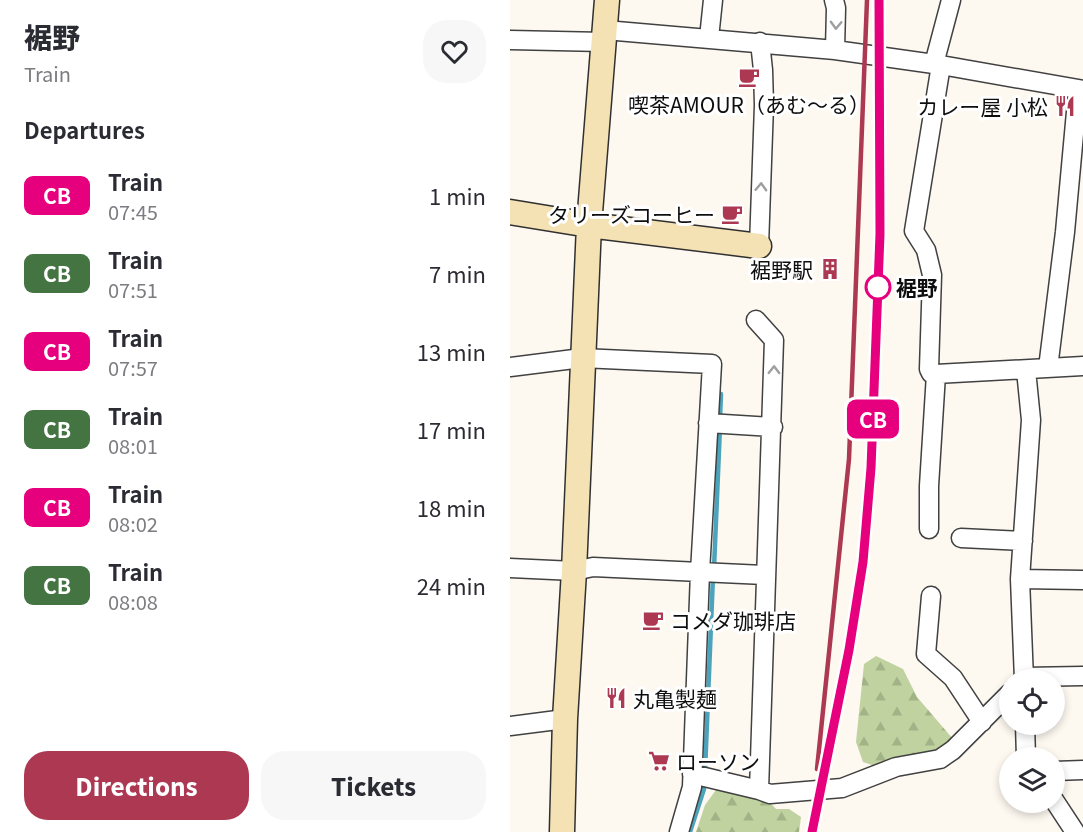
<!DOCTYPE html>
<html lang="en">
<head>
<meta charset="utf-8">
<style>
  body { margin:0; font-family:Georgia,"Noto Sans JP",serif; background:#f7f7f7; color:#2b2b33; height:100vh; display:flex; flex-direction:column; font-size:22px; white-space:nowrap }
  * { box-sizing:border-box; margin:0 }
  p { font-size:20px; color:#7c7c81 }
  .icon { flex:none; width:33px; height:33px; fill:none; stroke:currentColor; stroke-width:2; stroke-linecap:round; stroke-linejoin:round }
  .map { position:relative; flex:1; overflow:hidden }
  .panel { display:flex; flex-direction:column; background:#fff; width:510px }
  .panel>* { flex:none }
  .badge { padding:0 12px; border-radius:9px; font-size:21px; line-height:39px }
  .buttons { position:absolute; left:489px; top:669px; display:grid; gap:12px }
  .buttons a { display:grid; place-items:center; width:66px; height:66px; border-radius:50%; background:#fff; box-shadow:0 3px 9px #0003; font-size:30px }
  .map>.badge { position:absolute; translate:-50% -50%; box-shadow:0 0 0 3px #fff }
  h2 { padding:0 24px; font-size:22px; line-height:54px }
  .round { display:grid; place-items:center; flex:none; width:63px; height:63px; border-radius:24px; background:#f7f7f7 }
  .head { display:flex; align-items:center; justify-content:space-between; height:102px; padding:0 24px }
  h1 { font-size:28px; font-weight:800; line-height:45px }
  .button { display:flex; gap:12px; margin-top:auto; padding:12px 24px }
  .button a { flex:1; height:69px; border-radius:24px; background:#ac3852; color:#fff; font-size:24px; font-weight:800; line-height:69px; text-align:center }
  .button a+a { background:#f7f7f7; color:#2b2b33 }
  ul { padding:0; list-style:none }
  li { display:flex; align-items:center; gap:18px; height:78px; padding:0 24px }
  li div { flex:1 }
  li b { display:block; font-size:22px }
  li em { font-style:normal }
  li .badge { min-width:66px; font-weight:700; text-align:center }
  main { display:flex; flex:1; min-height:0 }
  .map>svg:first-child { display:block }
  .forest { fill:url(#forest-firs) }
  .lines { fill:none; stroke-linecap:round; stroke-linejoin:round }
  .stream { stroke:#4ca3bc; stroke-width:4.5 }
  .street-casing { stroke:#414141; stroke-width:21 }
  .secondary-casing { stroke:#303030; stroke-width:27 }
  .street { stroke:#fff; stroke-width:18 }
  .secondary { stroke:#f5e2b4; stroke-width:24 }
  .rail { stroke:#ac3852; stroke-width:4.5 }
  .oneway { stroke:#9f9f9f }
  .line-casing { stroke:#fff; stroke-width:14 }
  .line { stroke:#e6007e; stroke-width:9 }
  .stop-dot { fill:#fff; stroke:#e6007e; stroke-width:3 }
  .labels { text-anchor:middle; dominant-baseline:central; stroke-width:6; stroke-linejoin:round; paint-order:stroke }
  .poi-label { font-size:21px; fill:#0e0e0e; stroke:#fff; text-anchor:end }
  .stop-label { font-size:21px; font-weight:bold; fill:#0e0e0e; stroke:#fff; text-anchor:start }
</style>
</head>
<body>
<main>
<section class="panel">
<div class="head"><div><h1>裾野</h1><p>Train</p></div><a class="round"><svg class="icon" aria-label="heart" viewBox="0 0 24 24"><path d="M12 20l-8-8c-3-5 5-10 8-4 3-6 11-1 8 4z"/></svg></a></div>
<h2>Departures</h2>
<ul>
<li><span class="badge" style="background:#e6007e;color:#fff">CB</span><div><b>Train</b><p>07:45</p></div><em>1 min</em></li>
<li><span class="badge" style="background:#447442;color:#fff">CB</span><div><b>Train</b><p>07:51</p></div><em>7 min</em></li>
<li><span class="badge" style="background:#e6007e;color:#fff">CB</span><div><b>Train</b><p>07:57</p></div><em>13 min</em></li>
<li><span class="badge" style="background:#447442;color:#fff">CB</span><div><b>Train</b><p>08:01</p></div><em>17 min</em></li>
<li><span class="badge" style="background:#e6007e;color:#fff">CB</span><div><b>Train</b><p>08:02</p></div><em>18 min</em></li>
<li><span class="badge" style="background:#447442;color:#fff">CB</span><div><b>Train</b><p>08:08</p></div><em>24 min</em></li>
</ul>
<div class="button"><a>Directions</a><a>Tickets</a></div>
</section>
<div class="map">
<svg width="573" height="832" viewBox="0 0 573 832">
  <defs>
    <pattern id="forest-firs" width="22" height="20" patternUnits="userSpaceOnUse" patternTransform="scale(1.5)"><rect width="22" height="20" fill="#bfd29f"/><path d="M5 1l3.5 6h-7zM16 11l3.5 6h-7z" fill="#a3b388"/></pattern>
  </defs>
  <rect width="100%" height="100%" fill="#fdf8f0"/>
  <path class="forest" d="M366,656L393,669L407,697L443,739L429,749L397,758L365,766L353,762L346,742L354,664Z
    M206,790L232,792L256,798L266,809H279L291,817L289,832H186L195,805Z"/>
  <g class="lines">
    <path class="stream" d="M210,418L211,394
      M204,568L210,427
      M195,772L203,576
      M180,832L194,789V780"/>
    <defs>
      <path id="street" d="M324,0L326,8L325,50
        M95,30L325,50L431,65L573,90
        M199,38L203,0
        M0,40L94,42
        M424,64L441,0
        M249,246L254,105L253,70L250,42
        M0,367L72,358L202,364L190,572L256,575
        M538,368L555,232L568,90
        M426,374L573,366
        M198,423L263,427
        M419,529V486L426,374L421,373L419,369L422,275L416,250L404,231L431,65
        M451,538L513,541
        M0,568L64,571L83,567L190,572L182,787L169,832
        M510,579L573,580
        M421,596L416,654L443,678L472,722
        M512,680L514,677L573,676
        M514,680L510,579L521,420L516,370
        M515,724L516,758
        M0,726L55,719
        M544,771L573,770
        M182,774L249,790L264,340L246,320
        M249,790L260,794L332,788L386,767L430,759L443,750L500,693
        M544,800L565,832"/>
      <path id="secondary" d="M0,212L79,225L249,246
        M52,832L55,719L64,571L79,225L97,0"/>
    </defs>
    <use href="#street" class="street-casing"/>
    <use href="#secondary" class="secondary-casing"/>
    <use href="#street" class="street"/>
    <use href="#secondary" class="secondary"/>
    <path class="rail" d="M307,769L339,459L357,0
      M302,832L335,672L353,562L361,468L370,235L369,0"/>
  </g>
  <defs><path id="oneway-chevron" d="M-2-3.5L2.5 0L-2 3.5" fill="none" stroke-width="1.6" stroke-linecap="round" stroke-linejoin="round" transform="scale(1.5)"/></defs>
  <g class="oneway">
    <use href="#oneway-chevron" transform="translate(326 25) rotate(92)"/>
    <use href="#oneway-chevron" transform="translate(251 187) rotate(-88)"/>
    <use href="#oneway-chevron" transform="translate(264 370) rotate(-89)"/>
  </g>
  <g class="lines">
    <defs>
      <path id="line" d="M302,832L339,650L353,562L361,468L370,234L369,0"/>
    </defs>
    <use href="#line" class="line-casing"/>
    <use href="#line" class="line"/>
  </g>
  <defs>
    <symbol id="cafe-bare" viewBox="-9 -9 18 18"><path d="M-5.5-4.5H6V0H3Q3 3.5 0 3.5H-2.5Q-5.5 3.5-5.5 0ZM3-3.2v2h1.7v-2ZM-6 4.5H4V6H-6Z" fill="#ac3852" stroke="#fff" stroke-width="2.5" paint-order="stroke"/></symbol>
    <symbol id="restaurant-bare" viewBox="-9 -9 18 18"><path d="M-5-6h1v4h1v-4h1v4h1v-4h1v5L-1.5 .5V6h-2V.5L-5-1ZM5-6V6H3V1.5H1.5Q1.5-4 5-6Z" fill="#ac3852" stroke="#fff" stroke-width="2.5" paint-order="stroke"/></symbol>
    <symbol id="building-bare" viewBox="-9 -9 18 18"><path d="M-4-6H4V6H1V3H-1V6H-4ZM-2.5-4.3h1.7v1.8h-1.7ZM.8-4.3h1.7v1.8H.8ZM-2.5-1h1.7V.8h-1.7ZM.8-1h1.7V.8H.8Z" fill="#ac3852" stroke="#fff" stroke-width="2.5" paint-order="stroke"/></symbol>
    <symbol id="supermarket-bare" viewBox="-9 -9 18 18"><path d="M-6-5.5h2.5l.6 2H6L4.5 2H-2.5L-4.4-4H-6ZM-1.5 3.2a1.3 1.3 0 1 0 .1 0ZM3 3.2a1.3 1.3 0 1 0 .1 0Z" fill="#ac3852" stroke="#fff" stroke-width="2.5" paint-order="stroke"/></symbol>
  </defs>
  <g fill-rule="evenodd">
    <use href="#cafe-bare" x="224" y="62" width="30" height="30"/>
    <use href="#restaurant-bare" x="540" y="91" width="30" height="30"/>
    <use href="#cafe-bare" x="207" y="199" width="30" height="30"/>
    <use href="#building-bare" x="305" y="254" width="30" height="30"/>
    <use href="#cafe-bare" x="128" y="605" width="30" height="30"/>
    <use href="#restaurant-bare" x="91" y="683" width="30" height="30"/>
    <use href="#supermarket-bare" x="134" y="746" width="30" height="30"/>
  </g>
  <circle class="stop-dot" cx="368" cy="287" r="12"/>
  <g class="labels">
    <g class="poi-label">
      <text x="239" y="104" text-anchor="middle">喫茶AMOUR（あむ〜る）</text>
      <text x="538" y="106">カレー屋 小松</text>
      <text x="205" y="214">タリーズコーヒー</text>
      <text x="303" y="269">裾野駅</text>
      <text x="160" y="620" text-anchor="start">コメダ珈琲店</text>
      <text x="123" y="698" text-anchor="start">丸亀製麺</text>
      <text x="166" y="761" text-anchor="start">ローソン</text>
    </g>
    <g class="stop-label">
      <text x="386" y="287">裾野</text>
    </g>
  </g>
</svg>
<div class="buttons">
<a><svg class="icon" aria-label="locate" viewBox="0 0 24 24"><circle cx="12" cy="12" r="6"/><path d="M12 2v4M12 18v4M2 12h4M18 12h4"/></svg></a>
<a><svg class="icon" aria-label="layers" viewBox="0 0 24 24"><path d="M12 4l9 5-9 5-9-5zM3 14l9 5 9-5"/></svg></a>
</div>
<b class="badge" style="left:363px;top:419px;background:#e6007e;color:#fff">CB</b>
</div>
</main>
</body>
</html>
